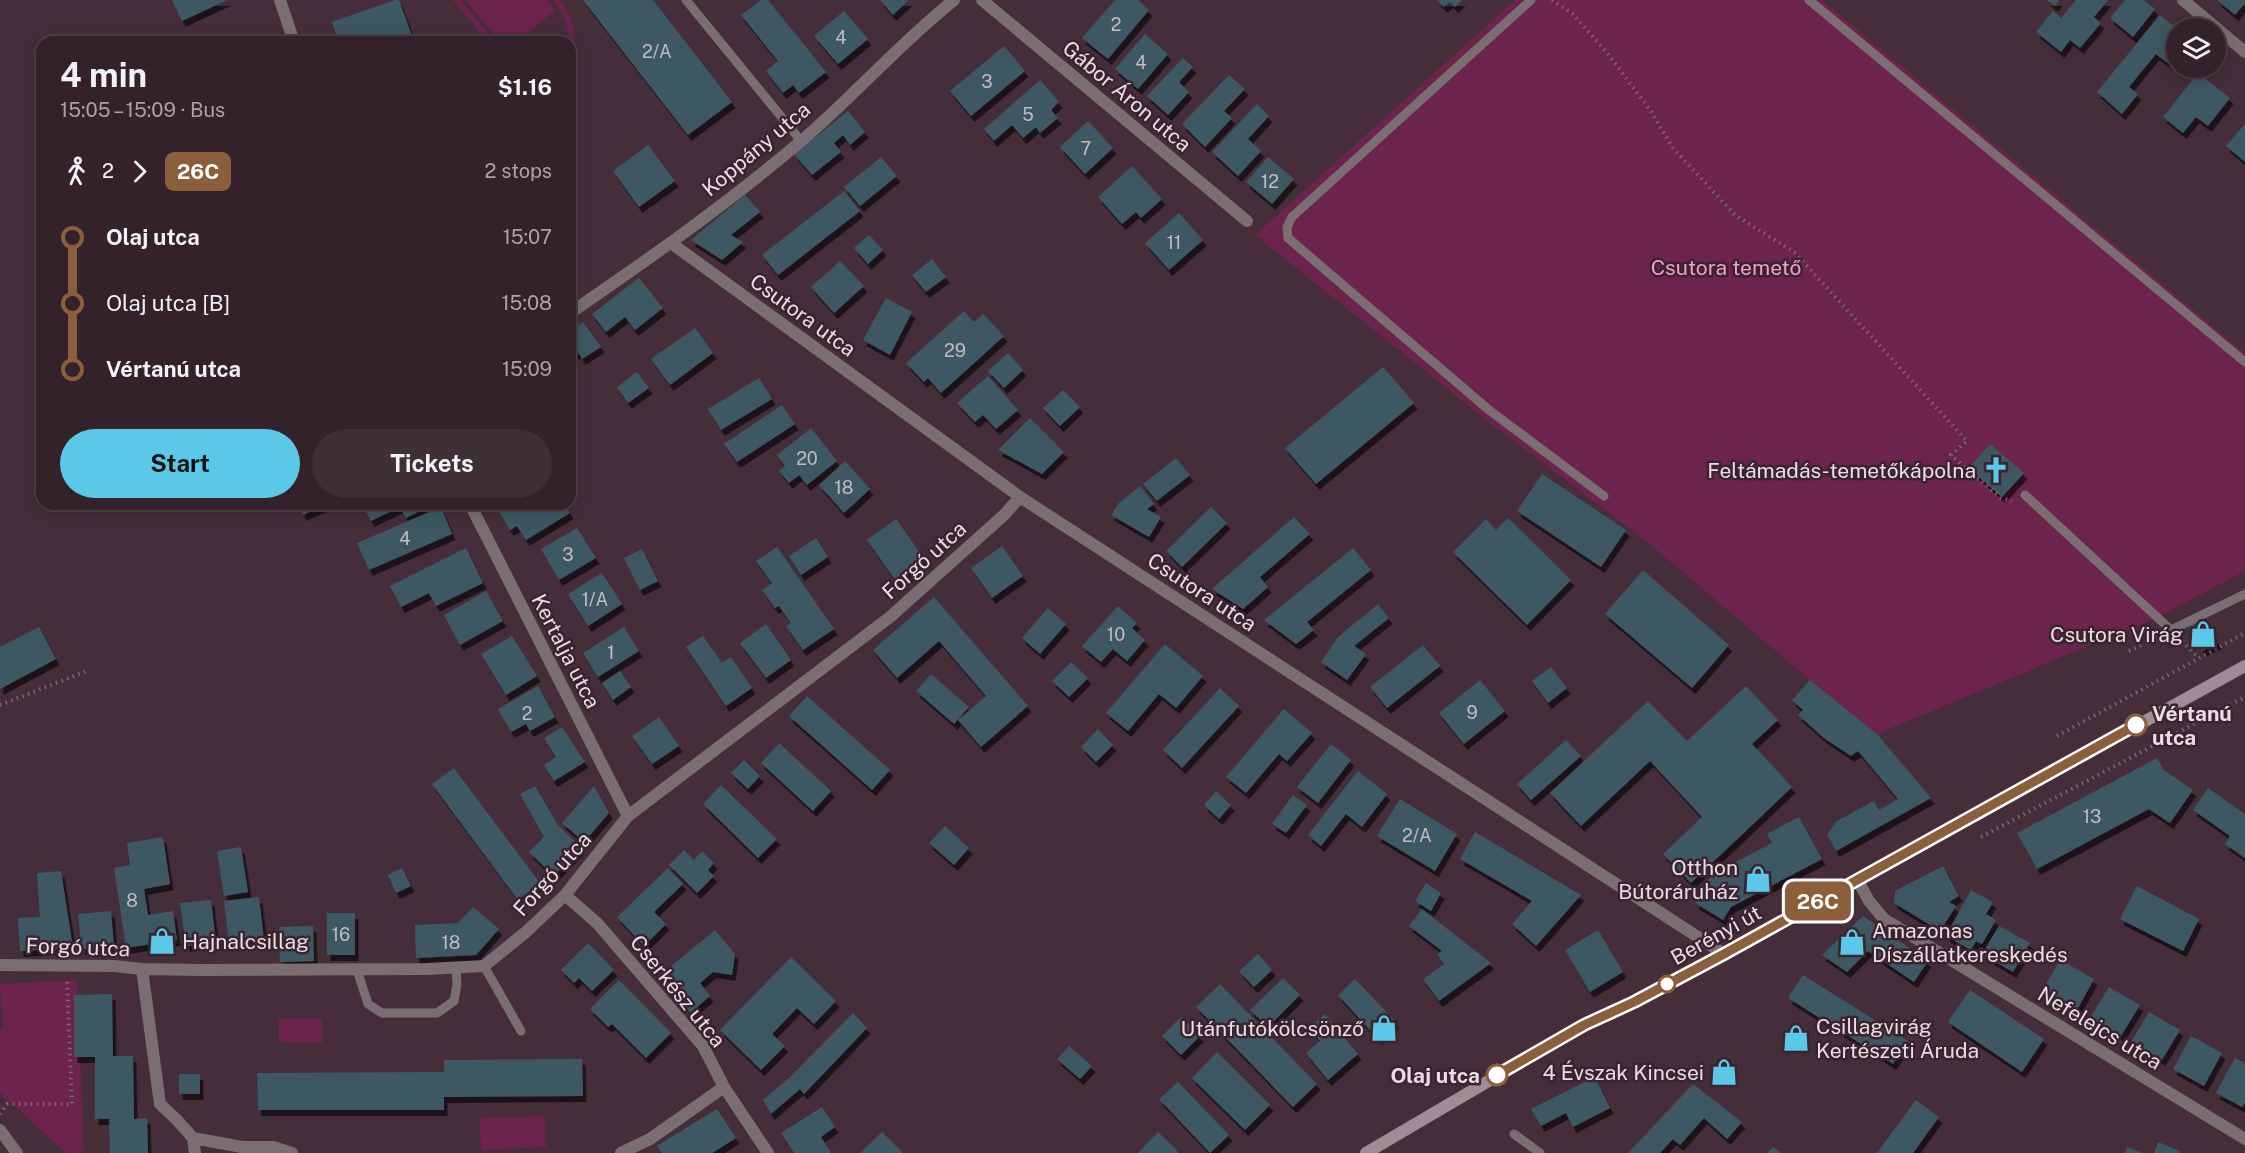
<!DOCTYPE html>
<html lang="en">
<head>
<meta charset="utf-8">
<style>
  body { margin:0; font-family:"Public Sans",sans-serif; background:#3f2f37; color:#f1f3f6; height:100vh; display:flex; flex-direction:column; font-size:22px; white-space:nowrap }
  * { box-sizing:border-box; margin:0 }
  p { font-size:20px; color:#a9a4a9 }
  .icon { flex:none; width:33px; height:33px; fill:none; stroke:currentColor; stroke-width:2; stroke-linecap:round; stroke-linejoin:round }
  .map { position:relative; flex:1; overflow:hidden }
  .side { position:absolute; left:36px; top:36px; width:540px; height:474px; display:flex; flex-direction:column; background:#34222b; border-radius:18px; box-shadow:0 3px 15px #0003,0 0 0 2px #4e3f47 }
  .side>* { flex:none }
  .badge { padding:0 12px; border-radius:9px; font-size:21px; line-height:39px }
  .buttons { position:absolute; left:2166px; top:18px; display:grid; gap:12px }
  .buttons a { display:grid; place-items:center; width:60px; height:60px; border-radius:50%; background:#34222b; box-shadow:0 3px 15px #0003,0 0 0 2px #4e3f47; font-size:30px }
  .map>.badge { position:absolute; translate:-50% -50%; box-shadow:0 0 0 3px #fff }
  .legs { display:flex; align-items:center; gap:9px; height:66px; padding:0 24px; font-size:20px }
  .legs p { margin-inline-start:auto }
  .headline { display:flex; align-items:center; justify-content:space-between; height:102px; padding:0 24px }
  h1 { font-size:33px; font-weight:700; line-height:45px }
  .button { display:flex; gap:12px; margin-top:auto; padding:12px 24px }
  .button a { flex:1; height:69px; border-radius:36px; background:#5bc8e7; color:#111; font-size:24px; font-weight:700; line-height:69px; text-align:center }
  .button a+a { background:#3f2f37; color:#f1f3f6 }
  ul { padding:0 24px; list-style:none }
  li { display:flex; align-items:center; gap:21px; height:66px; font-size:22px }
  li i { display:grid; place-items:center; width:9px; height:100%; margin:0 8px; background:currentColor }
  li i::after { content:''; width:15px; height:15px; margin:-8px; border:4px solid; border-radius:50%; background:#34222b }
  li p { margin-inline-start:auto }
  li:first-child i { background:linear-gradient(#0000 50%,currentColor 0) }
  li:last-child i { background:linear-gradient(currentColor 50%,#0000 0) }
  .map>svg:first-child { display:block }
  .green { fill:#6c234c }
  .building { fill:#3c5962; filter:url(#shadow) }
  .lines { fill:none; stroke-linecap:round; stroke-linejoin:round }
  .path { stroke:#7b6771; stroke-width:4; stroke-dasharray:1.5 4.5; stroke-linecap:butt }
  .lane { stroke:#7a6e73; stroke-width:9 }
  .street { stroke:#7a6e73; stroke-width:12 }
  .secondary { stroke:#9f8c95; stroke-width:12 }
  .line-1-casing { stroke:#fff; stroke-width:14 }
  .line-1 { stroke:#8b5e3c; stroke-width:9 }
  .stop-1-dot { fill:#fff; stroke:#8b5e3c; stroke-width:3 }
  .labels { text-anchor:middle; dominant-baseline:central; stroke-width:5; stroke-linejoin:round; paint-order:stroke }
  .number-label { font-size:18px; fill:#c0bcc4 }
  .street-label { font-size:21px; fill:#ecdde4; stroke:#3a242f }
  .park-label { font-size:21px; fill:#f79eca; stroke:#3a242f }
  .poi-label { font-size:21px; fill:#ecdde4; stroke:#3a242f; text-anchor:end }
  .stop-label { font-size:21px; font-weight:bold; fill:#ecdde4; stroke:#3a242f; text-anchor:start }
</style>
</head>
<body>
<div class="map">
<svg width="2245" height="1153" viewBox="0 0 2245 1153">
  <defs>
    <filter id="shadow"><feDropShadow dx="3.5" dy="6" stdDeviation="0" flood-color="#0009"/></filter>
  </defs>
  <rect width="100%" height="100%" fill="#452e39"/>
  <path class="green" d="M453,0H461L495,42H488Z
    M466,0H547L555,10L517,42H500Z
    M553,0H560L562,3C574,20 577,33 570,53C570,34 567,17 553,0Z
    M1515,0H1822L2245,353V571L2158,617L1877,734L1810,680L1645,540L1493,425L1255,235Z
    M77,980L84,1153H66L0,1093V1030L3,1029L0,984Z
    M279,1019H322V1043L279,1042Z
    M545,1116L546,1147L481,1150L480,1118Z"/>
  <path class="building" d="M172,0H227L182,21Z
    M395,0H399L414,42H339L332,22Z
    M583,0H653L732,102L688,135Z
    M761,0H768L826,72L799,93L793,85L783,93L766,71L778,61L741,15Z
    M880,0H909L893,15Z
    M1115,0H1138L1149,10L1108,59L1082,38Z
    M1437,0H1462L1455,7L1450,2L1444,7Z
    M2047,0H2059L2055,6Z
    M2076,0H2108L2094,17L2101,23L2080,48L2070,40L2061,52L2036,32L2053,11L2061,18Z
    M2125,0H2144L2155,9L2133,37L2110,18Z
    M2217,0H2245V3L2235,15Z
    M844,11L868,39L838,64L814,36Z
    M2160,15L2176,28V68H2181L2178,71L2156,54L2129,87L2138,94L2122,114L2097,92Z
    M1145,34L1168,54L1138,89L1115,69Z
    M1004,46L1025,71L971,116L950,91Z
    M1183,58L1193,67L1179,82L1189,92L1168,115L1147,96Z
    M2198,73L2230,98L2208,126L2196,117L2183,133L2163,117Z
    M1229,75L1245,89L1224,111L1232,118L1205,147L1182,124Z
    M1040,80L1059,102L1051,110L1058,118L1040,133L1036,127L1023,138L1012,125L994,141L984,129Z
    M1257,104L1269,116L1248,139L1261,151L1238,176L1212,152Z
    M848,111L865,132L850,145L843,135L834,143L841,152L812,175L794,154Z
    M1088,121L1113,148L1085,174L1060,147Z
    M2245,124V162L2226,146Z
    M648,145L675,181L639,207L613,171Z
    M881,157L897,176L860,206L844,187Z
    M1268,157L1294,179L1272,204L1246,182Z
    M1132,166L1162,199L1141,218L1136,212L1122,224L1098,197Z
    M844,191L860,211L778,275L762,255Z
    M745,195L760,212L731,235L743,242L722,260L691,240Z
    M1179,213L1203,240L1169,270L1145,243Z
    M869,235L883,250L868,264L854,248Z
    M932,259L946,277L926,292L912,275Z
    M840,261L864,286L834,313L811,287Z
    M639,278L663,308L635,330L625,317L606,332L592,314Z
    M886,298L912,312L890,355L863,340Z
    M964,311L974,322L983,314L1004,336L941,393L928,378L924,382L906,363Z
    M583,322L601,347L582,359L578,352L570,358V331Z
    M695,328L713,353L670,385L651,359Z
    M1008,353L1023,370L1004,388L988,371Z
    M1383,367L1414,403L1316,484L1285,448Z
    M637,372L649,388L628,403L617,387Z
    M988,376L1018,410L996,429L983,415L975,422L957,403Z
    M759,378L772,399L721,430L708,409Z
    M1063,390L1080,407L1060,426L1043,408Z
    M782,405L795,424L737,462L724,444Z
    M1030,418L1064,452L1042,474L998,450Z
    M811,428L837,461L807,485L799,475L789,483L779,471L785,466L777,455Z
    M1990,444L2024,473L2002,497L1969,468Z
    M1176,458L1190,475L1157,501L1143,484Z
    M845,461L870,489L844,513L819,485Z
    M1542,474L1626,530L1601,567L1517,511Z
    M1140,486L1154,504L1147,509L1161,517L1149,537L1111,515L1118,504Z
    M298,504H327L303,515Z
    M362,504H434L406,518L400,507L371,521Z
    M504,504H565L570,513L526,540L517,526L510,530L497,508Z
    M441,507L452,534L369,570L357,543Z
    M1211,507L1227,523L1182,567L1166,551Z
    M1294,517L1310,534L1260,577L1268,587L1243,609L1212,589Z
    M1508,518L1571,580L1527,625L1453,552L1486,519L1496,530Z
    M896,519L925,560L896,581L867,540Z
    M577,528L596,558L559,580L541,549Z
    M816,538L828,557L801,575L789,556Z
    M1002,546L1023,576L992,598L971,568Z
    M777,547L834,629L803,650L786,626L791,623L779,606L775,608L762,590L772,583L756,561Z
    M466,548L483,583L436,606L429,593L401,607L390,586Z
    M1353,548L1371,570L1307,622L1314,630L1296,644L1264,620Z
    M642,549L658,581L640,590L624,558Z
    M1643,570L1729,645L1692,688L1605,614Z
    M602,573L622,604L588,626L568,594Z
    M486,591L503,621L460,645L444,615Z
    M934,597L1028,706L981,747L958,720L986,696L939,641L897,678L873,650Z
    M1378,604L1389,618L1354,646L1366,654L1347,680L1321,662L1338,637Z
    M1118,606L1137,623L1132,628L1145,640L1127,661L1113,649L1101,662L1082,646Z
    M1048,608L1066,624L1040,654L1022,638Z
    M2204,617L2218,643L2202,651L2188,626Z
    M766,624L791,660L766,678L740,643Z
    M39,627L56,659L0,689V647Z
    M624,627L639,651L598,677L583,653Z
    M512,636L537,676L506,695L481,654Z
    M703,636L722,663L731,657L752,688L726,706L686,647Z
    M1165,644L1203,676L1176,708L1159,694L1128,731L1106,713Z
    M1423,645L1440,666L1387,708L1370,687Z
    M1071,662L1088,678L1069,697L1052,681Z
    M1551,667L1567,688L1548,703L1532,681Z
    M620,671L631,687L613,700L602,683Z
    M931,674L969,707L954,724L916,691Z
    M1480,680L1505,711L1464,744L1439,713Z
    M1810,680L1877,734L1931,798L1836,851L1827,834L1837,821L1874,801L1879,810L1898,799L1858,751L1851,756L1824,738L1798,715L1803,710L1792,700Z
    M538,686L555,717L530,731L526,724L511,732L498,709Z
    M1746,686L1778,720L1752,744L1792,787L1691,883L1663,854L1702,817L1650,761L1581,826L1550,793L1648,701L1687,741Z
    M1220,688L1239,706L1182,768L1163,750Z
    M807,696L890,770L872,790L789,716Z
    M1284,709L1312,733L1287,761L1279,754L1246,793L1226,777Z
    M659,717L679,746L652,764L632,736Z
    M562,727L585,762L554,781L544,765L556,757L544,738Z
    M1098,729L1113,745L1096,762L1081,747Z
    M1566,740L1581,756L1531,800L1517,784Z
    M779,743L831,791L813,811L761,763Z
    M1331,744L1351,760L1318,803L1297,787Z
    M2157,758L2164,770L2193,790L2170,823L2149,809L2037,869L2017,833Z
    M744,760L760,776L748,789L731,773Z
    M454,768L540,883L518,900L432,784Z
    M1358,771L1387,794L1362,827L1346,814L1321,846L1308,835Z
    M721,785L777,839L758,858L703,804Z
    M535,786L558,825L581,848L554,876L529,852L544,837L520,794Z
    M594,786L609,813L584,842L562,823Z
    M2208,788L2245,814V858L2225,844L2230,836L2193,810Z
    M1216,791L1231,805L1219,819L1204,805Z
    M1293,795L1307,805L1286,833L1272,824Z
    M1400,799L1457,834L1435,871L1377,836Z
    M1799,817L1822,859L1731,907L1723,920L1695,903L1711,876L1715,879L1713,874L1772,843L1767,834Z
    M945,826L969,848L954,865L929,843Z
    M1475,832L1581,895L1536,946L1512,924L1532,901L1460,859Z
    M163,837L170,884L144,889L148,915L173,911L177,940L126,948L114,868L130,865L127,843Z
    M241,847L248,892L224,896L217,851Z
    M684,850L694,860L702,851L714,863L708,870L714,876L697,893L669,865Z
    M1943,866L1959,896L1949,902L1956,906L1940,931L1894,903L1895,891Z
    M402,868L411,886L396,893L388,875Z
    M668,868L683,884L654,912L666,924L644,946L617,917Z
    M61,871L73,948L20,951L18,918L40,917L37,873Z
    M1426,883L1441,893L1431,911L1415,901Z
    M2137,886L2199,919L2183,951L2120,919Z
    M1971,890L1993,902L1986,914L1996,920L1982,944L1976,941L1971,950L1946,936Z
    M259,897L264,940L229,944L224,901Z
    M211,900L216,943L186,946L180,903Z
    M473,907L499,929L476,955L416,958L415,925L458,923Z
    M1422,909L1491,963L1439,1001L1423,979L1444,964L1437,954L1442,951L1409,926Z
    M111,911L114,947L82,949L78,914Z
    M327,913H355V955H327Z
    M1863,916L1928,961L1914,982L1868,951L1847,972L1822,955Z
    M313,926L314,961L280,962L279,927Z
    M1999,926L2030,943L2013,972L1982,954Z
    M715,930L735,954L732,975L713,972L700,983L710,996L690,1013L659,976Z
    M1598,930L1623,972L1590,992L1565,950Z
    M588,943L614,970L592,991L579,978L574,983L561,970Z
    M1258,954L1272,970L1254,987L1239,971Z
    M791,957L836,1001L814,1024L797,1008L772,1034L785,1046L761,1070L720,1030Z
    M2060,960L2094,979L2077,1010L2042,991Z
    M1803,975L1908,1041L1893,1064L1788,998Z
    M1283,978L1300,995L1268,1027L1250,1010Z
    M1355,979L1396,1022L1378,1039L1338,995Z
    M619,980L671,1033L646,1058L612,1024L608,1027L590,1009Z
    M1220,984L1317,1084L1293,1107L1196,1007Z
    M2109,987L2140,1005L2121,1036L2090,1018Z
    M1970,990L2044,1039L2022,1072L1948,1022Z
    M112,994L113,1056H133L134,1119L147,1118L148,1153H110L109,1119H95V1057H74V995Z
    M2149,1012L2180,1030L2162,1060L2131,1042Z
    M853,1013L867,1028L804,1094L800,1089L771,1114L763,1100L790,1077Z
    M1325,1014L1358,1054L1328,1080L1306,1053L1320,1041L1309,1028Z
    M1181,1017L1200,1036L1181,1055L1162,1036Z
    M2191,1036L2222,1053L2204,1086L2173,1069Z
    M1069,1046L1092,1066L1080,1079L1057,1059Z
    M1217,1052L1270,1105L1245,1130L1192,1078Z
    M2235,1058L2245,1063V1103L2242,1107L2216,1093Z
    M582,1059L583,1096L444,1097V1110H258L257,1073L444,1072V1060Z
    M179,1074H200V1094H179Z
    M1595,1077L1610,1108L1573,1127L1566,1113L1541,1126L1531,1109Z
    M1178,1082L1229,1135L1210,1153L1159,1099Z
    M1693,1084L1742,1122L1727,1139L1704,1118L1680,1145L1673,1139L1660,1153H1628Z
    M1916,1100L1939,1117L1913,1153H1877Z
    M822,1107L835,1127L821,1137L831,1153H794L781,1133Z
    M717,1109L736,1138L712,1153H662L657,1146Z
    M882,1132L903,1153H860Z
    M1158,1132L1175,1148L1178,1153H1138Z
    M2158,1142L2180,1151L2179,1153H2154Z
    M1773,1147L1781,1153H1767Z
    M2127,1147L2143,1153H2125Z"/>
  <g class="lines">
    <path class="path" d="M1552,0L1573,14L1608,54L1650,110L1673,148L1735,215L1794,252L1967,441L1951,455L2001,498L2012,501
      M2182,641L2198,658
      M2129,651L2158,637
      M0,705L87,671
      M2057,736L2245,633
      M1981,837L2245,697
      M0,1114L7,1104H72L67,981"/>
    <path class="lane" d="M686,0L801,141
      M1531,0L1292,217L1287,227L1288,238L1489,410L1604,496
      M1809,0L2245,362
      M2025,495L2171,630L2245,594
      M484,966L521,1031
      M357,970L368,1004L382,1013H437L454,1001L457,984L456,967
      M1514,1134L1540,1153"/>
    <path class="street" d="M280,0L294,42
      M982,0L1247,221
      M2183,0L2245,52
      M671,243L1020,497L1724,954
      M570,313C649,259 727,204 800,142C853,97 899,44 954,0
      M470,504L628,816
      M1857,879L1869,901L1884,919L2245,1139
      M565,895L597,923L703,1046L724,1087L768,1153
      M0,965L114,966L142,969L202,970L427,969L484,966L526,932L565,895L628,816L890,617L1004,515L1020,497
      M142,969L160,1104L177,1120L193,1138L195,1153
      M0,1130L17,1153
      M193,1138L242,1147H273L292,1153
      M621,1153L650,1139L724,1087"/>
    <path class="secondary" d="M1366,1153L1584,1025L1634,1002L1724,954L2245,666"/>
  </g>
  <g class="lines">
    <defs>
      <path id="line-1" d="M1497,1075L1584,1025L1634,1002L1724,954L2136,725"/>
    </defs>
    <use href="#line-1" class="line-1-casing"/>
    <use href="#line-1" class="line-1"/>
  </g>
  <defs>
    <symbol id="church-bare" viewBox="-9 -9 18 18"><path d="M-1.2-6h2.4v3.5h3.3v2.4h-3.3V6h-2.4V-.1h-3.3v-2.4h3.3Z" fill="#5bc8e7" stroke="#3a242f" stroke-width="2.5" paint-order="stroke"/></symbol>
    <symbol id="shop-bare" viewBox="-9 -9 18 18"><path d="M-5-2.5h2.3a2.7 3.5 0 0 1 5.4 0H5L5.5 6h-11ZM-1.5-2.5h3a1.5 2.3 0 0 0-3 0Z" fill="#5bc8e7" stroke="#3a242f" stroke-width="2.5" paint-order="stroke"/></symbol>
  </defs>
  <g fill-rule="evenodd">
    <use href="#church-bare" x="1977" y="451" width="38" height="38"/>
    <use href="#shop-bare" x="2184" y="615" width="38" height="38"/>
    <use href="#shop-bare" x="1739" y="860" width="38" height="38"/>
    <use href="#shop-bare" x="143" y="922" width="38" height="38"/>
    <use href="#shop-bare" x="1833" y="923" width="38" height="38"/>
    <use href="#shop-bare" x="1365" y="1009" width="38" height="38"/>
    <use href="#shop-bare" x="1777" y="1019" width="38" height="38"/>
    <use href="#shop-bare" x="1705" y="1053" width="38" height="38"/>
  </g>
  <g class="stop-1-dot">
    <circle cx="2136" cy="725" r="10"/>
    <circle cx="1667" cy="984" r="8"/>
    <circle cx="1497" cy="1075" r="10"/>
  </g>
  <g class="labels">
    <g class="number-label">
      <text x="1116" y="24">2</text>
      <text x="841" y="37">4</text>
      <text x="657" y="51">2/A</text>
      <text x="1141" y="62">4</text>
      <text x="987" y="81">3</text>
      <text x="1028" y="114">5</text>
      <text x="1086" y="148">7</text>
      <text x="1270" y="181">12</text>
      <text x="1174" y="242">11</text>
      <text x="955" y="350">29</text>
      <text x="807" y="458">20</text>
      <text x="844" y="487">18</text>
      <text x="405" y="538">4</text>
      <text x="568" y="554">3</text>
      <text x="595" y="599">1/A</text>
      <text x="1116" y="634">10</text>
      <text x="611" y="652">1</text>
      <text x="1472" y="712">9</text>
      <text x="527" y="713">2</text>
      <text x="2092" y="816">13</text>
      <text x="1417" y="835">2/A</text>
      <text x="132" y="900">8</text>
      <text x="341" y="934">16</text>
      <text x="451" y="942">18</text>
    </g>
    <g class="street-label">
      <text transform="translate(1127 96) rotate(40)">Gábor Áron utca</text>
      <text transform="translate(756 149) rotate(-40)">Koppány utca</text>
      <text transform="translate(803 315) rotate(36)">Csutora utca</text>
      <text transform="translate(924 560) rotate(-42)">Forgó utca</text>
      <text transform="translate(1202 592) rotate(33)">Csutora utca</text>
      <text transform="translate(566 651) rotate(63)">Kertalja utca</text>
      <text transform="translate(552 874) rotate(-48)">Forgó utca</text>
      <text transform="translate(1716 935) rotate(-29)">Berényi út</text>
      <text transform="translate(78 947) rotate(2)">Forgó utca</text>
      <text transform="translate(678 991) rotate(51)">Cserkész utca</text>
      <text transform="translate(2100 1028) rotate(31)">Nefelejcs utca</text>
    </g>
    <g class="park-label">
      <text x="1726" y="267">Csutora temető</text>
    </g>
    <g class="poi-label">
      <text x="1976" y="470">Feltámadás-temetőkápolna</text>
      <text x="2183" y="634">Csutora Virág</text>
      <text x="1738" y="867">Otthon<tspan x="1738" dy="24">Bútoráruház</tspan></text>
      <text x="1872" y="930" text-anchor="start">Amazonas<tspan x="1872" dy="24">Díszállatkereskedés</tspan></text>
      <text x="182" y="941" text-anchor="start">Hajnalcsillag</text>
      <text x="1816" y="1026" text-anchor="start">Csillagvirág<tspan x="1816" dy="24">Kertészeti Áruda</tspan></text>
      <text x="1364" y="1028">Utánfutókölcsönző</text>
      <text x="1704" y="1072">4 Évszak Kincsei</text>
    </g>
    <g class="stop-label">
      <text x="2152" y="713">Vértanú<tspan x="2152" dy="24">utca</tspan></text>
      <text x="1480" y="1075" text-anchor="end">Olaj utca</text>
    </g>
  </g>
</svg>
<div class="buttons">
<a><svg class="icon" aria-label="layers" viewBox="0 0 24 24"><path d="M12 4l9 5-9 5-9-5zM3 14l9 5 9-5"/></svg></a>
</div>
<b class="badge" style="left:1818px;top:901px;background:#8b5e3c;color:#fff">26C</b>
<section class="side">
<div class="headline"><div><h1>4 min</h1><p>15:05 – 15:09 · Bus</p></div><b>$1.16</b></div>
<div class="legs"><svg class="icon" aria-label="walk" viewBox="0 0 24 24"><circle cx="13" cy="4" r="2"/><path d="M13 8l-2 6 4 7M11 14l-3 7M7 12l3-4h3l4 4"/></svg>2<svg class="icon" aria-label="forward" viewBox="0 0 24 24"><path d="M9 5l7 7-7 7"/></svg><b class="badge" style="background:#8b5e3c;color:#fff">26C</b><p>2 stops</p></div>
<ul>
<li><i style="color:#8b5e3c"></i><b>Olaj utca</b><p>15:07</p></li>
<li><i style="color:#8b5e3c"></i><span>Olaj utca [B]</span><p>15:08</p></li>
<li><i style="color:#8b5e3c"></i><b>Vértanú utca</b><p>15:09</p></li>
</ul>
<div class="button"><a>Start</a><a>Tickets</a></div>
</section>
</div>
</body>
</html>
